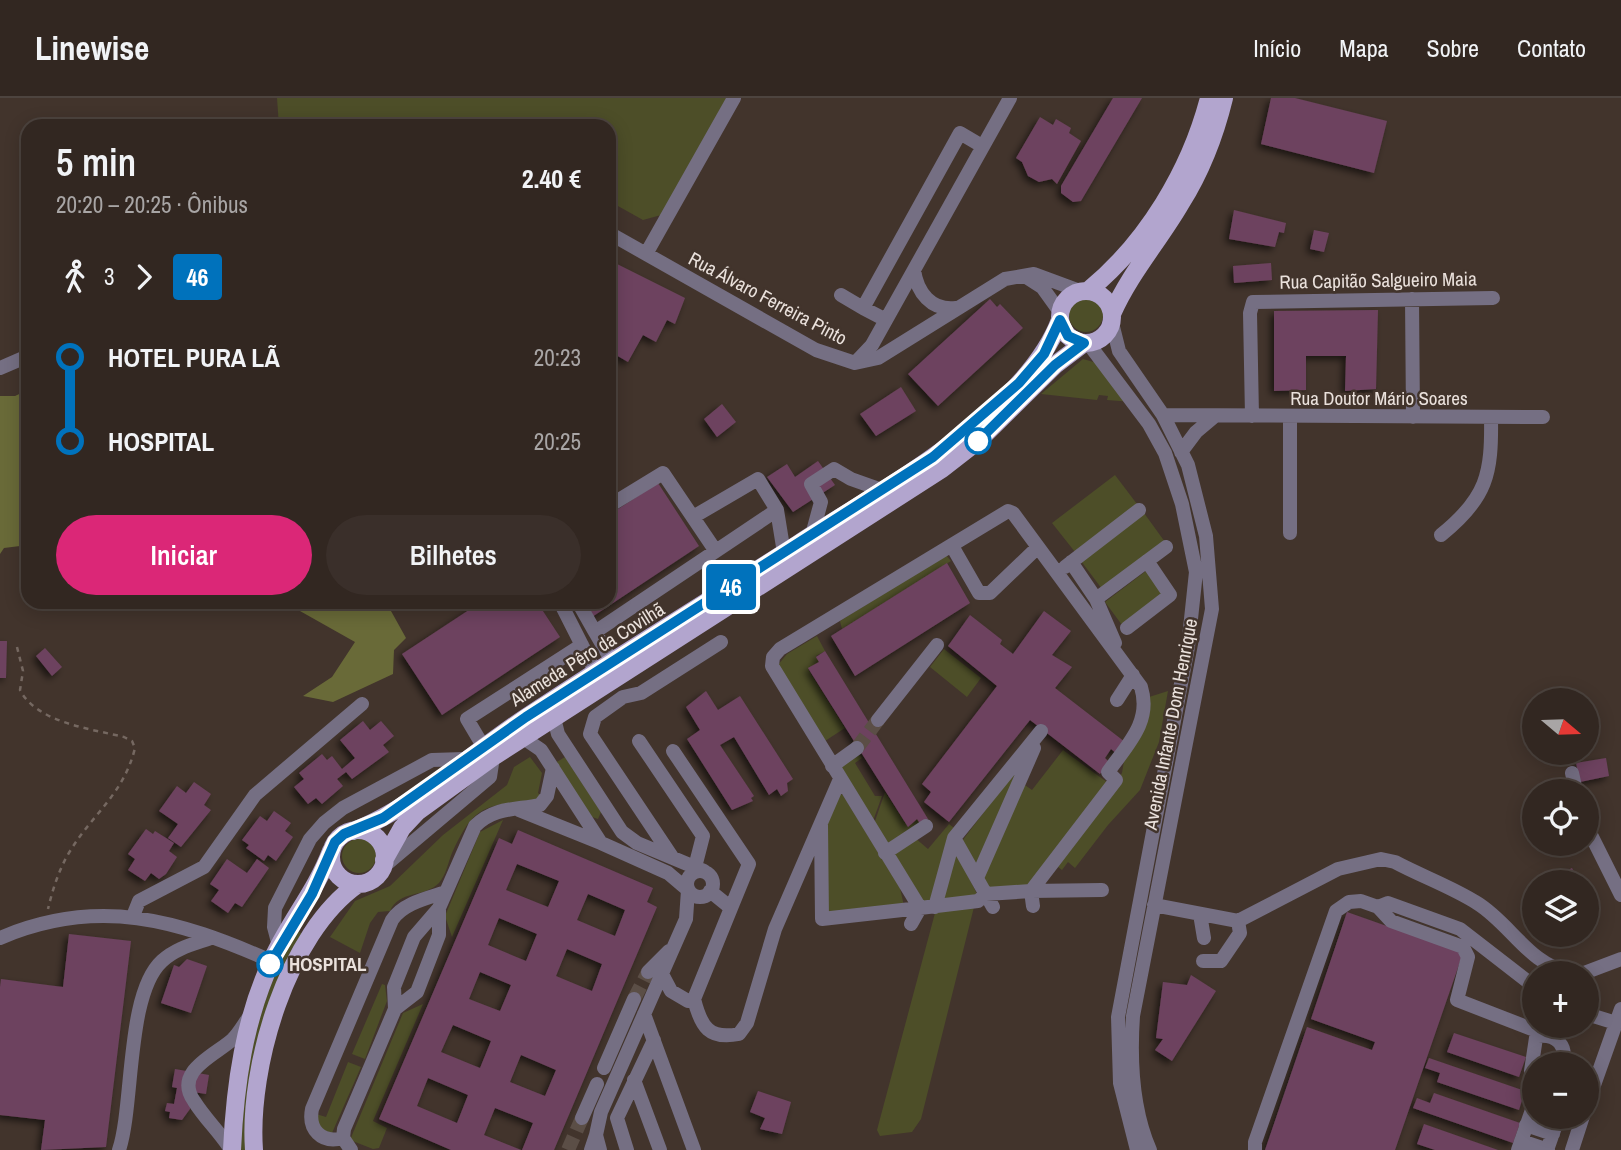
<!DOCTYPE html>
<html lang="pt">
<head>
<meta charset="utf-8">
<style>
  body { margin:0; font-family:"Archivo Narrow",sans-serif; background:#3a2f2a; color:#f1f3f6; height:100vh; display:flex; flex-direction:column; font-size:26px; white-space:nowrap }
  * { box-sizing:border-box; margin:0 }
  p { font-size:23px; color:#a8a5a5 }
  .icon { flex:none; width:38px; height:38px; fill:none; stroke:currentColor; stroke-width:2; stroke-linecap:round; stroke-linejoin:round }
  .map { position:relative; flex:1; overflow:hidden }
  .panel { position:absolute; left:21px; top:21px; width:595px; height:490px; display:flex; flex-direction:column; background:#322721; border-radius:21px; box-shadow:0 4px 18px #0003,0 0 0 2px #4d443f }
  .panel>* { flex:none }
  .badge { padding:0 14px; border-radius:5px; font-size:24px; line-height:46px }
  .needle { width:46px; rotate:109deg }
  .tools { position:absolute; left:1522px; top:590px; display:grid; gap:14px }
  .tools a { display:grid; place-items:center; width:77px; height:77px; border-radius:50%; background:#322721; box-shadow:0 4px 18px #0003,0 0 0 2px #4d443f; font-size:35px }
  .map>.badge { position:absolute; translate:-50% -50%; box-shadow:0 0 0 4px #fff }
  .legs { display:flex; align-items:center; gap:10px; height:77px; padding:0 35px; font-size:23px }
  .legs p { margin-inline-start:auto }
  .overview { display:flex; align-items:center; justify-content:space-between; height:119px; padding:0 35px }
  h1 { font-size:38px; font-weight:600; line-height:52px }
  .action { display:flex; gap:14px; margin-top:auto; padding:14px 35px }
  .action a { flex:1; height:80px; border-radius:42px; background:#db2777; color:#fff; font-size:28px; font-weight:600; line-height:80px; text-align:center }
  .action a+a { background:#3a2f2a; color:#f1f3f6 }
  ul { padding:0 35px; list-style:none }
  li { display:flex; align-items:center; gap:24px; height:84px; font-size:26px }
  li i { display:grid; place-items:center; width:10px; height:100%; margin:0 9px; background:currentColor }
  li i::after { content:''; width:18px; height:18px; margin:-9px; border:5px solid; border-radius:50%; background:#322721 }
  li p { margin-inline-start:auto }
  li:first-child i { background:linear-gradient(#0000 50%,currentColor 0) }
  li:last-child i { background:linear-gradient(currentColor 50%,#0000 0) }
  header { display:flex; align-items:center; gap:42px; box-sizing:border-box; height:98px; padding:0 35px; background:#322721; border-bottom:2px solid #4d443f }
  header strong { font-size:33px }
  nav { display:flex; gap:38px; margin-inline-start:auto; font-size:24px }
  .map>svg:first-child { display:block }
  .green { fill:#4d4e28 }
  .forest { fill:#696a38 }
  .building { fill:#6d435f; fill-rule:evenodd; filter:url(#shadow) }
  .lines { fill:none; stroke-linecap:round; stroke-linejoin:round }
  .minor-tunnel { stroke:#5b4e46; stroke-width:14; stroke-dasharray:14 7; stroke-linecap:butt }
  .path { stroke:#756861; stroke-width:2.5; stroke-dasharray:5 5; stroke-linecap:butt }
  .minor { stroke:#756f83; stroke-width:14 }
  .major { stroke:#b2a5ce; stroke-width:18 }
  .line-1-casing { stroke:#fff; stroke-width:16 }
  .line-1 { stroke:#0072bc; stroke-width:10 }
  .stop-1-dot { fill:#fff; stroke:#0072bc; stroke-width:3.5 }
  .labels { text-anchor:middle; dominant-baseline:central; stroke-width:5; stroke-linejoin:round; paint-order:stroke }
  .street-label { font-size:19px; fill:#eae1dc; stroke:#42342c }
  .stop-label { font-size:19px; font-weight:bold; fill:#eae1dc; stroke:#42342c; text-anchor:start }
</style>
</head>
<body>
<header>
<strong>Linewise</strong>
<nav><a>Início</a><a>Mapa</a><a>Sobre</a><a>Contato</a></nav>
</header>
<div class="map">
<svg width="1621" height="1052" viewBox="0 0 1621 1052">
  <defs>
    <filter id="shadow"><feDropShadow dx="-3.5" dy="3.5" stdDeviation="3.5" flood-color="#0009"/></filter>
  </defs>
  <rect width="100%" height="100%" fill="#42342c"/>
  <path class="green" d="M277,0H727L661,117L643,122L609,103V28H279Z
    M1069 217a17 17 0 1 1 34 0a17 17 0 1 1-34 0Z
    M1083,261L1097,265L1133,304L1107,302L1108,298L1099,297L1097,302L1041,296Z
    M1115,377L1137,406L1075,454L1052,425Z
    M1144,415L1165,444L1102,491L1081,463Z
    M946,457L951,463L842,531L840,523Z
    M1146,473L1164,496L1122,527L1105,504Z
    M817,538L825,553L816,558L819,564L808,571L845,630L825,643L778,567L787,556Z
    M944,551L981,580L967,599L930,569Z
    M1168,593L1159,644L1140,692L1108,727L1075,770L1068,764L1062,772L1053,765L1122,675L1125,657L1149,599Z
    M1063,652L1111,687L1032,788L991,791L982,779L1022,685L1032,692Z
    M858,655L862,660L855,665L875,698H882L873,723L840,672L841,667Z
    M530,659L542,675L538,695L541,698L535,703C485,706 473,708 452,755C448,765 446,777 439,785C424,800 399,792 390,813L378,814L370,825L360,855L330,839L355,803L390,788L443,737L507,687L514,669Z
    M565,659L601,714L598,721L592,719L555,665Z
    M1020,667L978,770L962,743Z
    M885,694L908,729L917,721L921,727L889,748L874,726Z
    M839,695L843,697L900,790L904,808L828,818L825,723Z
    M503,722L452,839L445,818L480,734Z
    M949,726L954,730L931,806L923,804L895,760V753L914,739L928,751Z
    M342 758a17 17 0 1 1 34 0a17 17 0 1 1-34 0Z
    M953,748L977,796L937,807Z
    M974,809L921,1021L912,1034L880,1038L877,1032L935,815Z
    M297,832L302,836L287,866L247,1052H240C245,965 255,910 297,832Z
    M382,886L385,887L387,903L365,961L352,956Z
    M423,906L373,1023L387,1030L379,1050L373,1051L350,1042L403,915Z
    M348,964L361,969L332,1035L317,1030L316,1016L326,1019Z"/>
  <path class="forest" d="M28,292V447L4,450L0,456V298H15Z
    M284,504H386L406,540L394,552L393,576L333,604L303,598L332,579L355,544Z"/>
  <path class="building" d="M1113,0H1142L1081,103L1073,104L1061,95V88Z
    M1271,0H1295L1387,23L1374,75L1261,46Z
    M1040,19L1053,27L1056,21L1071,30L1069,35L1081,43L1057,86L1052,81L1039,84L1028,78L1022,64L1016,60Z
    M1234,112L1286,125L1284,135L1279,134L1275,149L1229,141Z
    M1314,132L1329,135L1324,154L1310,151Z
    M609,162L685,200L675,226L667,222L656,244L643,237L628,264L609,253Z
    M1271,165L1272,182L1234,185L1233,168Z
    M990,201L997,209L1000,206L1023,230L938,308L908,276Z
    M1378,212L1376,291L1345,293L1346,258H1306V292L1274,293V213Z
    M901,289L916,313L876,338L860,316Z
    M722,306L736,324L717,339L704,321Z
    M818,363L835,387L793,414L767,379L787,366L795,379Z
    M658,385L699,448L592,519L583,504H609V417Z
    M947,465L970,505L855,578L831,538Z
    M481,504H537L560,539L442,617L402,556Z
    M1044,513L1071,533L1052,557L1072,569L1055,590L1125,644L1117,656L1111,651L1105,660L1109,664L1100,676L1030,622L949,724L924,704L931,694L922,686L997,588L948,548L970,517L1002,542L1000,546L1013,556Z
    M0,543H7L6,580H0Z
    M45,550L62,569L52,578L36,558Z
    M825,553L928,721L921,727L917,721L908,729L808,570L819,564L816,559Z
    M706,593L718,612L740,598L793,681L787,685L788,693L781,698L777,691L769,697L734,639L720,647L754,698L751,700L753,703L732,712L687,641L700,632L686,609Z
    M363,623L370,632L381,623L394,638L383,647L389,654L352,681L346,674L337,681L343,688L322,706L316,700L308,706L294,689L304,681L299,675L322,656L327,662L332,658L342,671L355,660L340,642Z
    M1606,660L1609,678L1580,684L1576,665Z
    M194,684L211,696L204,707L211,712L181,749L168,740L178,726L159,713L177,688L186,695Z
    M274,713L291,725L285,733L293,739L276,763L268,757L264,763L246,750L249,747L242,742L260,718L267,723Z
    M146,731L153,736L155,733L174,745L169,753L177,759L166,776L159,781L151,775L145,783L128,772L135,761L128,756Z
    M518,732L653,790L647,804L657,809L554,1052H522L533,1025L495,1010L484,1037L521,1052H451L379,1021L499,740L512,746ZM517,766L559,783L548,809L506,792ZM588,796L625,812L615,838L577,822ZM499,820L537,836L526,863L488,847ZM567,851L602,866L592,893L556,878ZM480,874L511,887L500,913L469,901ZM453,927L491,943L480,970L441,954ZM521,957L556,972L545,998L510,984ZM428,980L468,997L457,1025L417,1008Z
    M227,761L247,775L257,761L269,770L242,809L235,805L228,815L211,803L219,792L210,786Z
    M1572,770L1579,784H1557L1565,780L1562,775Z
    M1347,814L1463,855L1395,1052H1265L1307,929L1372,952L1375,944L1311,921Z
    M69,836L131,843L106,1049L41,1052L45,1022L0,1017V889L1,881L63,889Z
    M187,861L207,868L191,915L161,905L174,867L179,869Z
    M1191,877L1216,893L1172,963L1155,952L1163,941L1156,940L1163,884L1187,887Z
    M1454,935L1526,959L1519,979L1447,954Z
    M1429,960L1525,993L1519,1012L1437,984L1440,975L1425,970Z
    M175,971L209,977L206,996L193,994L190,1011L182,1022L169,1020L170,1014L165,1013L167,1005L174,1006L177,990L172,989Z
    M758,993L791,1004L782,1036L760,1031L765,1020L750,1014Z
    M1434,995L1520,1025L1513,1045L1413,1010L1417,1000L1430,1005Z
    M1424,1026L1498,1052H1435L1417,1046Z"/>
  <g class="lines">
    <path class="minor-tunnel" d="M857,650L878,622
      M634,901L648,874
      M568,1052L582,1020"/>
    <path class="path" d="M17,549L23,573L20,592C37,625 92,631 124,639L132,643L135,650C124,695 94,715 72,750C60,768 53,790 48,811"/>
    <path class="minor" d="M609,135L816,252L855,265L878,260L1005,181L1034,176L1080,193
      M646,156L734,0
      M914,172C917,194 931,213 956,210
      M1028,180L1042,189L1060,214
      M841,197L863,210
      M1412,201L1413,319
      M886,222L863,210L960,35L982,48
      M1112,225L1119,253L1163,317L1188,367L1206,438L1212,511L1133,918C1130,962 1132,1011 1150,1052
      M1088,245L1149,326L1165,355L1182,406L1196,474L1188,549L1118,919L1120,985L1137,1052
      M855,265L872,247L1010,0
      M0,270L28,258
      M1163,317L1543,319
      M1252,318L1250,215L1253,204L1493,200
      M1181,354L1196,334L1215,318
      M609,408L663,375L715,452
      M1008,413L1013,415L1141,589C1152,624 1127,647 1108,674L1116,682L1031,793L986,796L978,803L920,810L772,568L773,559L780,551Z
      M693,419L758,381L777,412L784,455
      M1290,435V318
      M812,437L821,404L811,386L834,371L851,381L882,392
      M1441,437C1487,400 1492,376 1491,319
      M952,448L979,495H990L1038,449
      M1071,464L1096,501L1166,449
      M1065,469L1139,412
      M1096,501L1115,545
      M560,504L596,575
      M578,504L595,534L777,412
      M1127,530L1170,497L1147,463
      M595,534L613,565
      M1117,602L1133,577
      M557,616L555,624L558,636L622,734L637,745L704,773
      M878,622L937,547
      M522,639L541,652L601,745L668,775L688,792L686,821L601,1014L596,1037
      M639,643L703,738L694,773
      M483,648L467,621L582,547
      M673,653L749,766L731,810
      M832,668L857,650
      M1572,675L1576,693
      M519,712L601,745
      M821,727L822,821L920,810L911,826
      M1587,729L1621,797
      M954,740L993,809
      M885,755L926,728
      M672,759L590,636L595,619L623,599L641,595L721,544
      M382,770L490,679L493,659
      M687 786a13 13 0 1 1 26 0a13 13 0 1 1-26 0Z
      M977,780L1034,650
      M1154,807L1238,823L1338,771L1381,761L1395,764C1421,778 1452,789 1477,805C1511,826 1529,867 1571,875
      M1033,808L1031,793L1102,792
      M935,809L954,740L1041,633
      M1378,809L1388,805L1460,831L1535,889
      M1200,816L1204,840
      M133,818L139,803L204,769L255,697L362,606
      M0,840C98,798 178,822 271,863
      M279,848L274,829L275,810L310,741L324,725L343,710L432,662L464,661
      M1203,863H1221L1240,835L1238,823
      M648,874L669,853
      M1584,875L1621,861
      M662,876L671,893L688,903L694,901L731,810L710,793
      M694,901C701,929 709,942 739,936L747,925L775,831L840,681
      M395,911L394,889L414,839L439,810L475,728C494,709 515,712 540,707L547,698L553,670
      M644,916L694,1052
      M1587,916L1616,925
      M1538,938C1557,936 1568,948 1562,966
      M604,970L634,901
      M634,982L660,1052
      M1587,1007L1621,911
      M1537,1018L1557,1025
      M582,1020L597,986
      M1526,1027L1553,1036
      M343,1040C321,1046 308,1031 312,1011L392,822C403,805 428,800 446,794
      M1521,1043L1548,1052
      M119,1052C134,1007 126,896 162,863C176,850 194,846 211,840
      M231,1052C220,1034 205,1021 194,1003C173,973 216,957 233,941C239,935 244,926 249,919
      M351,1052L343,1040L344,1031L395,911L417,894L439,837V810
      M591,1052L596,1037L600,1052
      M627,1052L617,1020L654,942
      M1255,1052V1044L1336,813L1349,804L1361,803L1378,809L1391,823L1463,849L1468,859L1457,902L1537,933L1531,973L1534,1006L1518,1052
      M1547,1052L1559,1018
      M1572,1052L1583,1018"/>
    <path class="major" d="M1089,192C1147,144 1190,73 1209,0
      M1060 219a26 26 0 1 1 52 0a26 26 0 1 1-52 0Z
      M1112,216C1130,175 1159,143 1181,105C1201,73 1215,37 1224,0
      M331 759a27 27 0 1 1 54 0a27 27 0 1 1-54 0Z
      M353,733C410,712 472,655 525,620C615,560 707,504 798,446C879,393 1025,316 1060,222
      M384,762L402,730L417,714L493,659L942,371L978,343L1055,267L1084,245
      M232,1052C235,987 244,922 272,862C289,824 316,793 331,753
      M254,1052C248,969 287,835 358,786"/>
  </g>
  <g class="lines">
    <defs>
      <path id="line-1" d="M270,866L312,796L335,744L344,736L383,720L526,619L933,359L1019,285L1044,256L1060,222L1068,238L1084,245L1055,267L978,343"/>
    </defs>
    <use href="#line-1" class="line-1-casing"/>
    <use href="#line-1" class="line-1"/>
  </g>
  <g class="stop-1-dot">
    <circle cx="978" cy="343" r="12"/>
    <circle cx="270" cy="866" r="12"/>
  </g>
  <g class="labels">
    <g class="street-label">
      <text transform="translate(1378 182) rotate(-1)">Rua Capitão Salgueiro Maia</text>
      <text transform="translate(768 200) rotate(28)">Rua Álvaro Ferreira Pinto</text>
      <text x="1379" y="300">Rua Doutor Mário Soares</text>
      <text transform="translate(587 556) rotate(-32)">Alameda Pêro da Covilhã</text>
      <text transform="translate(1170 626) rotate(-79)">Avenida Infante Dom Henrique</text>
    </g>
    <g class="stop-label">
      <text x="289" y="866">HOSPITAL</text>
    </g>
  </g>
</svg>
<div class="tools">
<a><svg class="needle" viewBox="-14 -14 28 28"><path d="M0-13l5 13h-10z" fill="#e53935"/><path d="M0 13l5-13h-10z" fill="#a8a5a5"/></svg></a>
<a><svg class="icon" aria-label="locate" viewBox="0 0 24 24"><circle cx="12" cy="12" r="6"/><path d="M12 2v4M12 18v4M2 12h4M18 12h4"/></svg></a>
<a><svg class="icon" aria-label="layers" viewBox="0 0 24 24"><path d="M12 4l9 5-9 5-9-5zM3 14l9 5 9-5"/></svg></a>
<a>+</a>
<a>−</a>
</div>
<b class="badge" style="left:731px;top:489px;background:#0072bc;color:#fff">46</b>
<section class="panel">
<div class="overview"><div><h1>5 min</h1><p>20:20 – 20:25 · Ônibus</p></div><b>2.40 €</b></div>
<div class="legs"><svg class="icon" aria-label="walk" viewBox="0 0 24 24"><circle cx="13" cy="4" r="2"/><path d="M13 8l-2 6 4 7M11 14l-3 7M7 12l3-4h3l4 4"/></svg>3<svg class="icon" aria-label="forward" viewBox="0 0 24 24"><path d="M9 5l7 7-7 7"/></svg><b class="badge" style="background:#0072bc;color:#fff">46</b></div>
<ul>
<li><i style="color:#0072bc"></i><b>HOTEL PURA LÃ</b><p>20:23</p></li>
<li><i style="color:#0072bc"></i><b>HOSPITAL</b><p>20:25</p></li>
</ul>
<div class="action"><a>Iniciar</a><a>Bilhetes</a></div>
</section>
</div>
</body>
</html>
